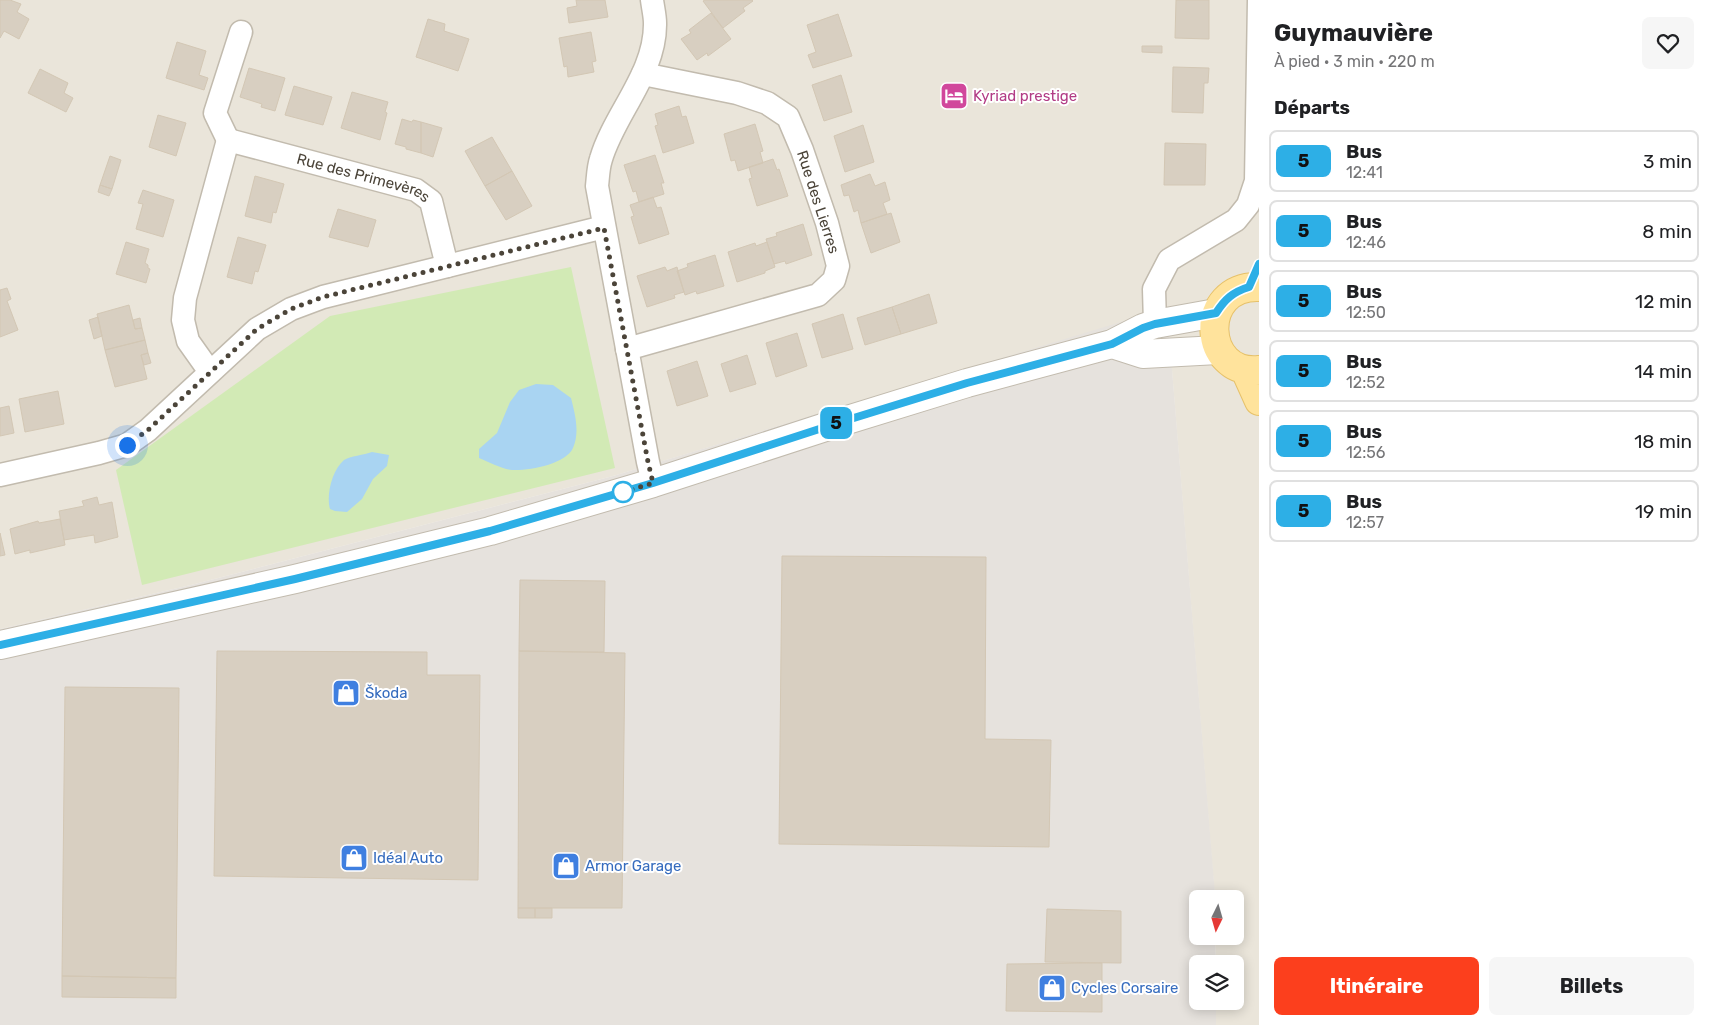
<!DOCTYPE html>
<html lang="fr">
<head>
<meta charset="utf-8">
<style>
  body { margin:0; font-family:Rubik,sans-serif; background:#f6f6f6; color:#202124; height:100vh; display:flex; flex-direction:column; font-size:19px; white-space:nowrap }
  * { box-sizing:border-box; margin:0 }
  p { font-size:16px; color:#757577 }
  .icon { flex:none; width:28px; height:28px; fill:none; stroke:currentColor; stroke-width:2; stroke-linecap:round; stroke-linejoin:round }
  .map { position:relative; flex:1; overflow:hidden }
  .sheet { display:flex; flex-direction:column; background:#fff; width:450px }
  .sheet>* { flex:none }
  .badge { padding:0 10px; border-radius:8px; font-size:18px; line-height:32px }
  .needle { width:32px; rotate:185deg }
  .tools { position:absolute; left:1189px; top:890px; display:grid; gap:10px }
  .tools a { display:grid; place-items:center; width:55px; height:55px; border-radius:8px; background:#fff; box-shadow:0 2px 12px #0003; font-size:25px }
  .you { position:absolute; width:25px; height:25px; margin:-12px; border:4px solid #fff; border-radius:50%; background:#1a73e8; box-shadow:0 0 0 8px #1a73e833 }
  .map>.badge { position:absolute; translate:-50% -50%; box-shadow:0 0 0 2px #fff }
  h2 { padding:0 15px; font-size:19px; line-height:45px }
  .round { display:grid; place-items:center; flex:none; width:52px; height:52px; border-radius:8px; background:#f6f6f6 }
  .headline { display:flex; align-items:center; justify-content:space-between; height:85px; padding:0 15px }
  h1 { font-size:24px; font-weight:700; line-height:38px }
  .primary-button { display:flex; gap:10px; margin-top:auto; padding:10px 15px }
  .primary-button a { flex:1; height:58px; border-radius:8px; background:#fc3f1d; color:#fff; font-size:20px; font-weight:700; line-height:58px; text-align:center }
  .primary-button a+a { background:#f6f6f6; color:#202124 }
  ul { padding:0; list-style:none }
  li { display:flex; align-items:center; gap:15px; height:62px; margin:0 10px 8px; padding:0 5px; border:2px solid #e0e0e0; border-radius:8px }
  li div { flex:1 }
  li b { display:block; font-size:19px }
  li em { font-style:normal }
  li .badge { min-width:55px; font-weight:700; text-align:center }
  main { display:flex; flex:1; min-height:0 }
  .map>svg:first-child { display:block }
  .residential { fill:#eae5da }
  .industrial { fill:#e6e2dd }
  .green { fill:#d2eab5 }
  .water { fill:#a9d4f2 }
  .building { fill:#d8cfc1; stroke:#d3c7b4 }
  .lines { fill:none; stroke-linecap:round; stroke-linejoin:round }
  .minor-casing { stroke:#c2bbae; stroke-width:25 }
  .tertiary-casing { stroke:#c2bbae; stroke-width:30 }
  .primary-casing { stroke:#e6c16a; stroke-width:30 }
  .minor { stroke:#fff; stroke-width:22 }
  .tertiary { stroke:#fff; stroke-width:28 }
  .primary { stroke:#ffe39c; stroke-width:28 }
  .line-casing { stroke:#fff; stroke-width:11 }
  .line { stroke:#2dafe6; stroke-width:8 }
  .walk { stroke:#4b4439; stroke-width:5; stroke-dasharray:0 9 }
  .stop-dot { fill:#fff; stroke:#2dafe6; stroke-width:2.5 }
  .labels { text-anchor:middle; dominant-baseline:central; stroke-width:4; stroke-linejoin:round; paint-order:stroke }
  .hotel-label { font-size:15px; fill:#b23c85; stroke:#fff; text-anchor:start }
  .street-label { font-size:15px; fill:#4b4439; stroke:#fff }
  .shop-label { font-size:15px; fill:#366cbe; stroke:#fff; text-anchor:start }
</style>
</head>
<body>
<main>
<div class="map">
<svg width="1259" height="1025" viewBox="0 0 1259 1025">
  <rect width="100%" height="100%" fill="#f6f3ec"/>
  <path class="residential" d="M0,0H1259V1025H1216V1001H1235V964H1216L1215,936H1235V899H1215L1167,309L613,476L191,585L0,629Z"/>
  <path class="industrial" d="M1167,308L1215,894V899H1198V936H1215L1216,964H1198V1001H1216V1025H0V629L191,585L613,476Z"/>
  <path class="green" d="M571,267L615,468L142,585L116,470L330,316Z"/>
  <path class="water" d="M536,384L553,385L571,398C575,414 580,432 573,448C566,464 529,471 512,470C502,469 489,462 479,458V449L497,433L510,402L519,390Z
    M372,452L389,455L387,466L373,479L362,499L347,512L335,511L330,509C326,495 332,470 344,460C350,456 364,455 372,452Z"/>
  <path class="building" d="M0,0H10L21,4L17,12L29,19L19,39L4,31L0,38Z
    M576,0H605L608,17L569,23L567,8L577,6Z
    M705,0H752L753,1L743,8L745,11L723,28L703,1Z
    M1176,0H1209V39L1175,38Z
    M711,13L731,39L708,56L707,53L697,60L681,39L691,33L689,30Z
    M838,14L852,56L813,68L808,55L816,52L807,25Z
    M428,19L445,24L444,31L469,39L458,71L416,57Z
    M591,32L596,61L592,62L594,72L568,77L567,66L564,67L559,38Z
    M177,42L206,51L199,75L208,78L204,90L166,78Z
    M1142,46H1162V53L1142,52Z
    M1173,67L1209,68L1208,83H1204L1203,113L1172,112Z
    M249,68L285,78L275,111L261,107L262,104L240,97Z
    M40,69L68,83L64,93L73,98L66,112L28,93Z
    M841,75L852,112L824,121L812,85Z
    M294,86L332,97L323,125L285,115Z
    M352,92L388,102L385,112L387,113L380,140L341,128Z
    M679,106L682,117L686,116L694,143L663,153L655,126L658,125L655,114Z
    M158,115L186,123L176,156L149,147Z
    M402,119L412,122L413,120L421,122V153L406,149V147L395,144Z
    M421,122L442,128L433,157L421,153Z
    M755,124L763,151L760,152L763,163L738,171L735,160L731,161L724,134Z
    M863,125L874,162L845,172L834,136Z
    M492,137L512,171L485,186L465,151Z
    M1165,143L1206,144L1205,185H1164Z
    M655,155L664,183H661L664,194L639,202L636,191L633,192L624,165Z
    M110,156L121,160L112,189L100,185Z
    M773,159L777,170L779,169L788,196L757,206L749,179L752,178L749,167Z
    M512,171L532,206L506,220L485,186Z
    M870,174L875,186L885,182L890,200L883,203L887,214L861,223L858,210L854,212L849,195L844,196L841,185Z
    M255,176L284,184L276,213L273,212L271,223L245,216Z
    M100,185L112,189L109,196L98,192Z
    M143,190L174,200L163,237L136,229L143,204L138,203Z
    M653,197L657,208L661,207L669,234L639,244L631,217L634,216L630,205Z
    M338,209L376,220L368,247L329,237Z
    M891,213L900,242L871,253L861,223Z
    M803,224L812,255L786,264L785,261L774,264L766,239L777,236L776,233Z
    M238,237L266,245L258,272L255,271L252,284L227,277Z
    M126,242L149,249L145,263L148,265V268L150,269L146,283L116,274Z
    M767,242L775,267L765,271V273L737,282L728,252L755,243L756,246Z
    M715,255L724,286L697,294L696,291L685,295L677,271L688,267L687,264Z
    M665,267L667,271L677,267L684,292L674,295L675,298L647,307L637,276Z
    M7,288L11,299L7,301L18,330L0,337V290Z
    M929,294L937,323L901,334L892,307Z
    M129,305L135,329L142,328L145,340L105,350L97,314Z
    M892,307L901,334L865,345L857,318Z
    M843,314L853,349L822,358L812,324Z
    M98,317L102,336L94,339L89,320Z
    M140,318L142,328L135,329L133,320Z
    M797,333L807,366L776,377L766,343Z
    M145,340L148,353L141,355L147,379L115,387L105,350Z
    M148,353L151,363L144,365L141,355Z
    M747,355L756,384L730,392L721,364Z
    M697,361L708,396L677,406L667,371Z
    M58,391L64,424L25,432L19,399Z
    M9,406L14,433L0,436V408Z
    M97,497L99,505L112,502L118,537L95,543L94,535L64,540L59,511L84,506L82,501Z
    M60,519L65,545L30,553V550L15,554L10,529L38,521L39,523Z
    M0,533L5,555L0,556Z
    M782,556L986,557L985,739L1051,740L1049,847L779,844Z
    M520,580L605,581L604,652L519,651Z
    M217,651L427,652V675H480L478,880L214,876Z
    M519,651L625,653L622,908H518Z
    M65,687L179,688L176,978L62,976Z
    M518,908H535V918H518Z
    M535,908H552V918H535Z
    M1047,909L1121,911V963L1045,962Z
    M1102,963V1012L1006,1011L1007,964Z
    M62,976L176,978V998L62,997Z"/>
  <g class="lines">
    <defs>
      <g id="minor">
        <path d="M652,0C653,8 655,16 655,23C656,73 614,114 601,159C598,168 598,178 597,186L648,462L653,483"/>
        <path d="M228,140L215,113L241,32"/>
        <path d="M1155,324L1154,289L1169,260L1236,220L1248,205L1256,181L1259,0"/>
        <path d="M627,349L818,295L834,280L838,266L827,223L802,150L788,117L767,103L737,93L643,74"/>
        <path id="s1" d="M210,372L188,341L183,320L185,298L228,140L416,190L431,201L447,266"/>
        <path d="M0,475L99,453L127,445L148,430L257,329L291,309L323,297L604,227"/>
      </g>
      <path id="tertiary" d="M1112,344L1143,354L1218,350
        M0,645L295,579L490,531L653,483L844,421L967,383L1112,344L1143,328L1155,324L1216,313"/>
      <path id="primary" d="M1259,287C1197,285 1202,376 1259,370
        M1245,370L1259,401"/>
    </defs>
    <use href="#minor" class="minor-casing"/>
    <use href="#tertiary" class="tertiary-casing"/>
    <use href="#primary" class="primary-casing"/>
    <use href="#minor" class="minor"/>
    <use href="#tertiary" class="tertiary"/>
    <use href="#primary" class="primary"/>
  </g>
  <g class="lines">
    <defs>
      <path id="line" d="M0,645L295,579L490,531L653,483L844,421L967,383L1112,344L1143,328L1155,324L1216,313C1225,299 1233,292 1249,287L1259,264"/>
    </defs>
    <use href="#line" class="line-casing"/>
    <use href="#line" class="line"/>
    <path class="walk" d="M127,445L148,430L257,329L291,309L323,297L604,228L648,462L653,483L617,494L623,492"/>
  </g>
  <defs>
    <symbol id="hotel-square" viewBox="-11 -11 22 22"><rect x="-9" y="-9" width="18" height="18" rx="4" fill="#d1479c" stroke="#fff"/><path d="M-6-4.5h1.5V1H6V5H4.5V3h-9V5H-6ZM-4 0a1.8 1.8 0 1 1 3.6 0ZM.5 0V-2.5h3Q6-2.5 6 0Z" fill="#fff"/></symbol>
    <symbol id="shop-square" viewBox="-11 -11 22 22"><rect x="-9" y="-9" width="18" height="18" rx="4" fill="#3f7fe0" stroke="#fff"/><path d="M-5-2.5h2.3a2.7 3.5 0 0 1 5.4 0H5L5.5 6h-11ZM-1.5-2.5h3a1.5 2.3 0 0 0-3 0Z" fill="#fff"/></symbol>
  </defs>
  <g fill-rule="evenodd">
    <use href="#hotel-square" x="938" y="80" width="32" height="32"/>
    <use href="#shop-square" x="330" y="677" width="32" height="32"/>
    <use href="#shop-square" x="338" y="842" width="32" height="32"/>
    <use href="#shop-square" x="550" y="850" width="32" height="32"/>
    <use href="#shop-square" x="1036" y="972" width="32" height="32"/>
  </g>
  <circle class="stop-dot" cx="623" cy="492" r="10"/>
  <g class="labels">
    <g class="hotel-label">
      <text x="973" y="96">Kyriad prestige</text>
    </g>
    <g class="street-label">
      <text stroke="none"><textPath href="#s1" startOffset="386">Rue des Primevères</textPath></text>
      <text transform="translate(818 202) rotate(72)">Rue des Lierres</text>
    </g>
    <g class="shop-label">
      <text x="365" y="693">Škoda</text>
      <text x="373" y="858">Idéal Auto</text>
      <text x="585" y="866">Armor Garage</text>
      <text x="1071" y="988">Cycles Corsaire</text>
    </g>
  </g>
</svg>
<div class="tools">
<a><svg class="needle" viewBox="-14 -14 28 28"><path d="M0-13l5 13h-10z" fill="#e53935"/><path d="M0 13l5-13h-10z" fill="#757577"/></svg></a>
<a><svg class="icon" aria-label="layers" viewBox="0 0 24 24"><path d="M12 4l9 5-9 5-9-5zM3 14l9 5 9-5"/></svg></a>
</div>
<div class="you" style="left:127px;top:445px"></div>
<b class="badge" style="left:836px;top:423px;background:#2dafe6;color:#111">5</b>
</div>
<section class="sheet">
<div class="headline"><div><h1>Guymauvière</h1><p>À pied · 3 min · 220 m</p></div><a class="round"><svg class="icon" aria-label="heart" viewBox="0 0 24 24"><path d="M12 20l-8-8c-3-5 5-10 8-4 3-6 11-1 8 4z"/></svg></a></div>
<h2>Départs</h2>
<ul>
<li><span class="badge" style="background:#2dafe6;color:#111">5</span><div><b>Bus</b><p>12:41</p></div><em>3 min</em></li>
<li><span class="badge" style="background:#2dafe6;color:#111">5</span><div><b>Bus</b><p>12:46</p></div><em>8 min</em></li>
<li><span class="badge" style="background:#2dafe6;color:#111">5</span><div><b>Bus</b><p>12:50</p></div><em>12 min</em></li>
<li><span class="badge" style="background:#2dafe6;color:#111">5</span><div><b>Bus</b><p>12:52</p></div><em>14 min</em></li>
<li><span class="badge" style="background:#2dafe6;color:#111">5</span><div><b>Bus</b><p>12:56</p></div><em>18 min</em></li>
<li><span class="badge" style="background:#2dafe6;color:#111">5</span><div><b>Bus</b><p>12:57</p></div><em>19 min</em></li>
</ul>
<div class="primary-button"><a>Itinéraire</a><a>Billets</a></div>
</section>
</main>
</body>
</html>
